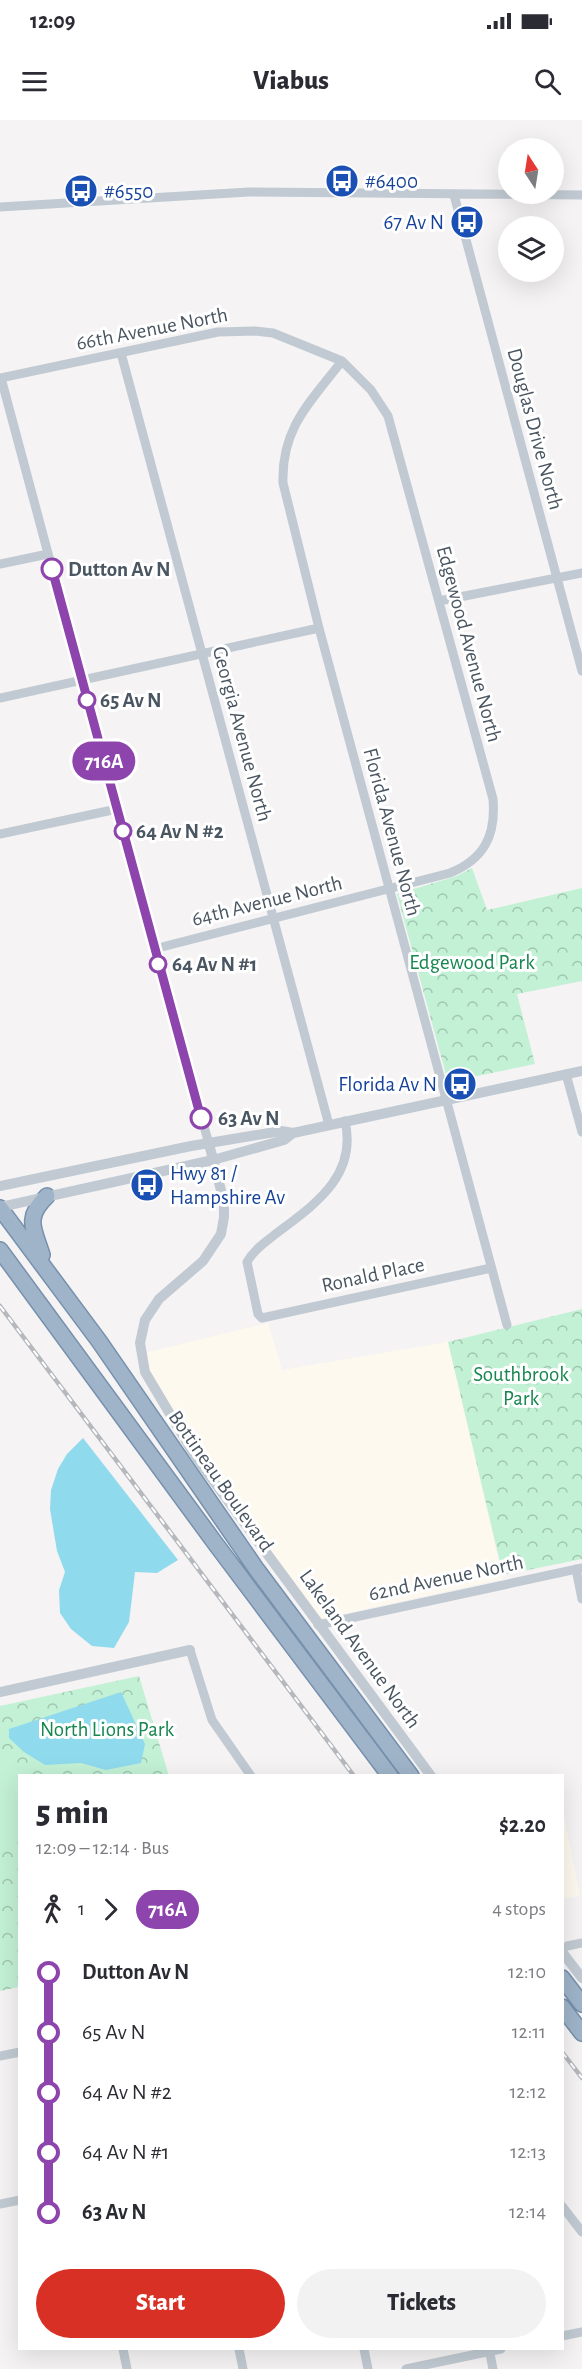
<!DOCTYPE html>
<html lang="en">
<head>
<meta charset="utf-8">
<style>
  body { margin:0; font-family:"Alegreya Sans",sans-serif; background:#f2f2f3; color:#2b2b33; height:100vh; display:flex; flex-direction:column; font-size:22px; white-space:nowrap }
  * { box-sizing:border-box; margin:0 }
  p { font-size:20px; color:#7c7c81 }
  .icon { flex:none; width:33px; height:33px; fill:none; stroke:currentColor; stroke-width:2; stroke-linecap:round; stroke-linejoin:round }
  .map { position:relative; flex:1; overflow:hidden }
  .details { position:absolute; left:18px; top:1654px; width:546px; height:576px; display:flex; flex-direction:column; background:#fff; border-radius:0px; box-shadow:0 6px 24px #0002 }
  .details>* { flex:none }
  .badge { padding:0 12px; border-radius:20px; font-size:21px; line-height:39px }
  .needle { width:39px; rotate:348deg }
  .controls { position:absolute; left:498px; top:18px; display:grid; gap:12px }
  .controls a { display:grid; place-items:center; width:66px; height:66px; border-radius:50%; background:#fff; box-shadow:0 6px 24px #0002; font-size:30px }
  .map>.badge { position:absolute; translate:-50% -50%; box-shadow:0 0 0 3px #fff }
  .legs { display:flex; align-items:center; gap:9px; height:66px; padding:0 18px; font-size:20px }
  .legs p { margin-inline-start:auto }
  .headline { display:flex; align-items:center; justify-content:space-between; height:102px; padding:0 18px }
  h1 { font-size:33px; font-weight:800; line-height:45px }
  .action { display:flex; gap:12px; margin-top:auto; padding:12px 18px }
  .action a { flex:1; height:69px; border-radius:36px; background:#d93025; color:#fff; font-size:24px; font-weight:800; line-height:69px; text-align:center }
  .action a+a { background:#f2f2f3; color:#2b2b33 }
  ul { padding:0 18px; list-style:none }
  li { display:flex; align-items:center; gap:21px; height:60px; font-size:22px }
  li i { display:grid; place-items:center; width:9px; height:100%; margin:0 8px; background:currentColor }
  li i::after { content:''; width:15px; height:15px; margin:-8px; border:4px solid; border-radius:50%; background:#fff }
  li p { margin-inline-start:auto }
  li:first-child i { background:linear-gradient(#0000 50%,currentColor 0) }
  li:last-child i { background:linear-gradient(currentColor 50%,#0000 0) }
  .status { display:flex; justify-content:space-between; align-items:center; height:42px; padding:0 30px; background:#fff; direction:ltr }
  .status svg { height:16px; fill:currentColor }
  header { display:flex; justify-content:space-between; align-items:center; height:78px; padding:0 18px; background:#fff; font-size:27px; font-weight:800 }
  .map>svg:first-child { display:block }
  .commercial { fill:#fdf9ef }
  .park { fill:url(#park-crowns) }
  .garden { fill:#c3f1d5 }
  .water { fill:#90daee }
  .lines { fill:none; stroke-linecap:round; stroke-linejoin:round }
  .trunk-casing { stroke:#7690ad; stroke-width:18 }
  .minor { stroke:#c1cad2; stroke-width:9 }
  .tertiary { stroke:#c1cad2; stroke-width:10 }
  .trunk { stroke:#9fb4c9; stroke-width:15 }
  .rail-casing { stroke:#b5b8bd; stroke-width:4.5 }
  .rail { stroke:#fff; stroke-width:2; stroke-dasharray:7; stroke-linecap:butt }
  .line-1-casing { stroke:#fff; stroke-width:14 }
  .line-1 { stroke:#8e44ad; stroke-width:9 }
  .stop-1-dot { fill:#fff; stroke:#8e44ad; stroke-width:3 }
  .labels { text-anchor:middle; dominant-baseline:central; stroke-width:6; stroke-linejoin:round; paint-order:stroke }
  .transit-label { font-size:21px; fill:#164399; stroke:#fff; text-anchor:start }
  .street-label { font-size:21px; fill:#4a5661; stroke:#fff }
  .stop-label { font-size:21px; font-weight:bold; fill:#4a5661; stroke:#fff; text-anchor:start }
  .park-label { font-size:21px; fill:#17864f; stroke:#fff }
</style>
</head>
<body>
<div class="status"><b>12:09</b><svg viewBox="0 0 49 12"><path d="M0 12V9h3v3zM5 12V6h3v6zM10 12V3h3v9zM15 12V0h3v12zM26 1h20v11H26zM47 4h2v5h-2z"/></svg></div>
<header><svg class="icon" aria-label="menu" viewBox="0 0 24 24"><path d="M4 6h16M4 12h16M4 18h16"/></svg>Viabus<svg class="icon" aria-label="search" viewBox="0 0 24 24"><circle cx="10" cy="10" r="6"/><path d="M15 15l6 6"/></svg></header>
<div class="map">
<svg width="582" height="2249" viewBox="0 0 582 2249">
  <defs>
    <pattern id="park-crowns" width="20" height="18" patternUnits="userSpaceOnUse" patternTransform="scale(1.5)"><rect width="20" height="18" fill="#c3f1d5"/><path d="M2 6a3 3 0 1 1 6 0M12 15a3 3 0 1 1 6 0" fill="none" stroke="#a0c6b0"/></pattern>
  </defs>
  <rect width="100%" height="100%" fill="#f5f3f3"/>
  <path class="commercial" d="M268,1203L282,1250L448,1222L503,1459L324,1498L319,1497L223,1365L156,1268L144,1233Z
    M563,1691L580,1776L563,1779H562Z"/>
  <path class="park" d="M472,748L487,790L582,768V861L517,874L535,944L448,962L397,774L457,756Z
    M582,1189V1439L503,1455L448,1222Z
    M139,1556L169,1656H20L19,1867L0,1871V1586Z"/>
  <path class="garden" d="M0,1638L20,1656L19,1713L0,1717Z"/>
  <path class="water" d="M83,1318L178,1440L157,1453L135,1452L129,1502L114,1528L92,1526L71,1509L60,1493L59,1470L65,1452L57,1431L50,1389L51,1370L58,1349L67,1334Z
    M121,1572L145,1624L141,1643L106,1650L81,1643L45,1645L24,1632L9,1618V1609Z"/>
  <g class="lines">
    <defs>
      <path id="trunk" d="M0,1088L99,1221L257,1450L411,1656
        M0,1130L215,1423L390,1656
        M42,1135C34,1109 24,1098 47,1076
        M562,1858L582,1884
        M562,1887L582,1913"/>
    </defs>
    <use href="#trunk" class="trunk-casing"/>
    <path class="minor" d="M454,75L582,551
      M0,87L249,72L582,75
      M121,233L329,1005
      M342,241C311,281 281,308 283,363L319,508L507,1205
      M0,258L218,212L255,211L273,213L342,241L371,270L388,296L493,679C496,716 484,739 450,753L154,829
      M1,258L154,829L209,1024
      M0,444L48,434
      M439,481L582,453
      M0,578L319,508
      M0,714L117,689
      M566,954L582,1012
      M345,1001C358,1058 312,1086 273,1116C263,1124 253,1131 247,1142L258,1194L262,1198L491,1148
      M576,1449L582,1479
      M318,1505L582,1448
      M190,1530L212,1600L251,1656
      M562,1829L567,1826L582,1823
      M0,1936L20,1932
      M0,2084L20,2080
      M562,2086L582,2112
      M562,2216L582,2212
      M123,2229L127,2249
      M239,2229L243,2249
      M364,2229L368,2249
      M489,2229L493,2249
      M406,2249L501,2229"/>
    <path class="tertiary" d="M209,1024L224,1082V1097L221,1114L203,1141L159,1179L145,1200L140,1223L145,1252L195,1336L431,1656
      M0,1066L191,1026L281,1011L293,1013L582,951
      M0,1087L213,1040L284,1020L293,1013
      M0,1572L190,1530
      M562,1832L582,1858"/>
    <use href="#trunk" class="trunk"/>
    <defs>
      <path id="rail" d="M0,1186L354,1656
        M562,1932L582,1958"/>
    </defs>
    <use href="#rail" class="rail-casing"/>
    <use href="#rail" class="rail"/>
  </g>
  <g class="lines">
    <defs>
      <path id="line-1" d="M52,449L201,998"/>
    </defs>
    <use href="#line-1" class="line-1-casing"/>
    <use href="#line-1" class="line-1"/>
  </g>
  <defs>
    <symbol id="bus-disc" viewBox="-11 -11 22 22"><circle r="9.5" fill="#1a4fb4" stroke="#fff"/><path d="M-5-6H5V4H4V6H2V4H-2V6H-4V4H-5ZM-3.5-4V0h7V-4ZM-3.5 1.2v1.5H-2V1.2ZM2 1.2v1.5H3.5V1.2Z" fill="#fff"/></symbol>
  </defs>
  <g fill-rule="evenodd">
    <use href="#bus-disc" x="323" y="42" width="38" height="38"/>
    <use href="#bus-disc" x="62" y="52" width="38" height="38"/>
    <use href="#bus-disc" x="448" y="83" width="38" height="38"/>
    <use href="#bus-disc" x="441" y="945" width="38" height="38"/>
    <use href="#bus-disc" x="128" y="1046" width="38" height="38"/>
  </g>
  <g class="stop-1-dot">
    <circle cx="52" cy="449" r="10"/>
    <circle cx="87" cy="580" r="8"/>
    <circle cx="123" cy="711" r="8"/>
    <circle cx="158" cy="844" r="8"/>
    <circle cx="201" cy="998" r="10"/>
  </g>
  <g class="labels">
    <g class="transit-label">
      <text x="365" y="61">#6400</text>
      <text x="104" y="71">#6550</text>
      <text x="444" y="102" text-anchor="end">67 Av N</text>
      <text x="437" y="964" text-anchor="end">Florida Av N</text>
      <text x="170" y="1053">Hwy 81 /<tspan x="170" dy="24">Hampshire Av</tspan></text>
    </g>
    <g class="street-label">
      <text transform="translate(152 209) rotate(-11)">66th Avenue North</text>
      <text transform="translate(535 309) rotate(75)">Douglas Drive North</text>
      <text transform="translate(469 524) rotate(75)">Edgewood Avenue North</text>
      <text transform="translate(242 614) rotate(75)">Georgia Avenue North</text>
      <text transform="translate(392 712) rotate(75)">Florida Avenue North</text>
      <text transform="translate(267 781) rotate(-14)">64th Avenue North</text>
      <text transform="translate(373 1155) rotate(-12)">Ronald Place</text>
      <text transform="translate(221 1361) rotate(55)">Bottineau Boulevard</text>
      <text transform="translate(446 1458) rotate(-12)">62nd Avenue North</text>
      <text transform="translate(360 1529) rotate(54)">Lakeland Avenue North</text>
    </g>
    <g class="stop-label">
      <text x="68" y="449">Dutton Av N</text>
      <text x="100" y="580">65 Av N</text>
      <text x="136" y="711">64 Av N #2</text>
      <text x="172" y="844">64 Av N #1</text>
      <text x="218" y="998">63 Av N</text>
    </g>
    <g class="park-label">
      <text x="472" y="842">Edgewood Park</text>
      <text x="521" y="1254">Southbrook<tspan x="521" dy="24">Park</tspan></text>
      <text x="107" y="1609">North Lions Park</text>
    </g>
  </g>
</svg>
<div class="controls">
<a><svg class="needle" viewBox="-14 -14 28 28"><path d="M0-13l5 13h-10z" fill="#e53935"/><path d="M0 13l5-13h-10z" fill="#7c7c81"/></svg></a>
<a><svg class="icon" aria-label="layers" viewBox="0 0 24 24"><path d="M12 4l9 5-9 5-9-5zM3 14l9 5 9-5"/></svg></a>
</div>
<b class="badge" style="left:104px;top:641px;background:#8e44ad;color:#fff">716A</b>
<section class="details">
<div class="headline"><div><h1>5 min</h1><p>12:09 – 12:14 · Bus</p></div><b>$2.20</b></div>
<div class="legs"><svg class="icon" aria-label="walk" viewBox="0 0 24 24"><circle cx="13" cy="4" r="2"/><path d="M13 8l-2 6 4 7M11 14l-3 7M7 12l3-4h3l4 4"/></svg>1<svg class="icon" aria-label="forward" viewBox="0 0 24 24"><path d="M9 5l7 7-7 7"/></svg><b class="badge" style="background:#8e44ad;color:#fff">716A</b><p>4 stops</p></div>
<ul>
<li><i style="color:#8e44ad"></i><b>Dutton Av N</b><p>12:10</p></li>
<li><i style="color:#8e44ad"></i><span>65 Av N</span><p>12:11</p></li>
<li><i style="color:#8e44ad"></i><span>64 Av N #2</span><p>12:12</p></li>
<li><i style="color:#8e44ad"></i><span>64 Av N #1</span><p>12:13</p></li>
<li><i style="color:#8e44ad"></i><b>63 Av N</b><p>12:14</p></li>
</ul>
<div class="action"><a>Start</a><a>Tickets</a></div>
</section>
</div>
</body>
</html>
